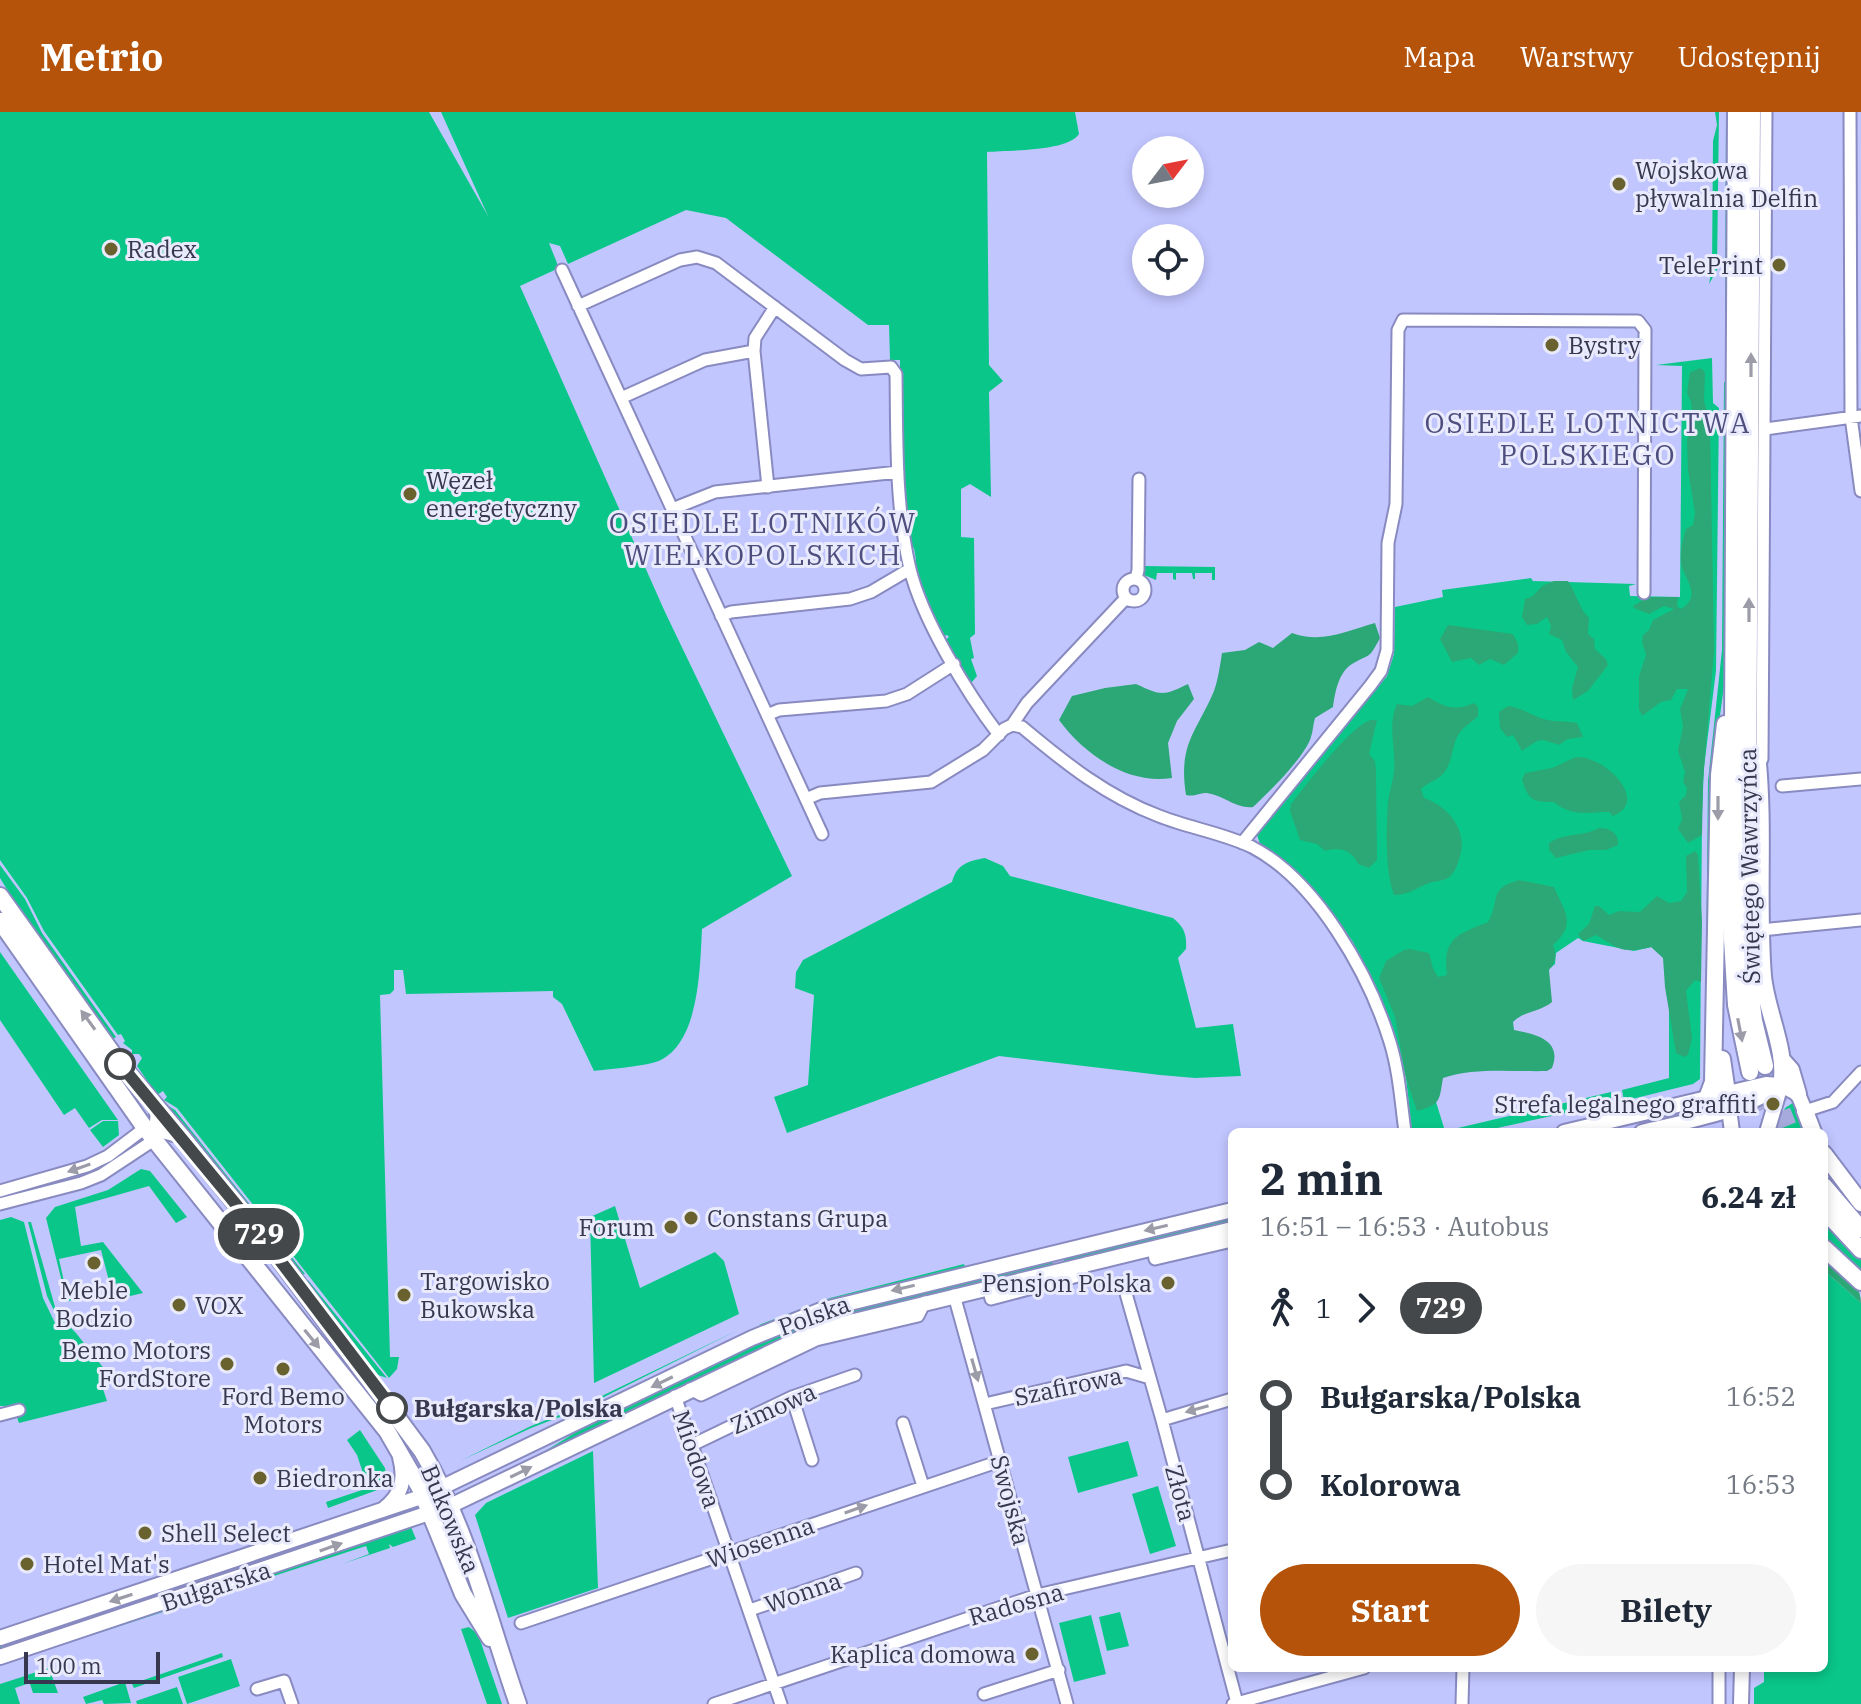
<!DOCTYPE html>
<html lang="pl">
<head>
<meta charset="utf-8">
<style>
  body { margin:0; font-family:"IBM Plex Serif",serif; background:#f6f6f7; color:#1f2937; height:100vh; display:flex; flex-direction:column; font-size:30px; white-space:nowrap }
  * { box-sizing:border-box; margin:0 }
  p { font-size:26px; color:#747a83 }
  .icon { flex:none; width:44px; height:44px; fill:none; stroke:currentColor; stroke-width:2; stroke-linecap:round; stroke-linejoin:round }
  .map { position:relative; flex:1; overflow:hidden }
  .drawer { position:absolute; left:1228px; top:1016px; width:600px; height:544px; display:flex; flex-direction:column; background:#fff; border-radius:12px; box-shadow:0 4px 12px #0003 }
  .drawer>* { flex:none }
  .badge { padding:0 16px; border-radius:26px; font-size:28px; line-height:52px }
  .needle { width:52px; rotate:58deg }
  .fabs { position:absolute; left:1132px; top:24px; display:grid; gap:16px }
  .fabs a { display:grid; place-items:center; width:72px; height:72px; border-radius:50%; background:#fff; box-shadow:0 4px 12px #0003; font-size:40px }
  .scale { position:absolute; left:24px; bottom:20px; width:136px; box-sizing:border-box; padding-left:8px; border:4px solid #37384f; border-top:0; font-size:22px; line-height:28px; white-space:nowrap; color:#37384f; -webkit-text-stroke:6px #e9ebfc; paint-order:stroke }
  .map>.badge { position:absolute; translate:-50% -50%; box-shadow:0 0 0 4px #fff }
  .legs { display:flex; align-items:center; gap:12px; height:88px; padding:0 32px; font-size:26px }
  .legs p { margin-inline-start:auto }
  .summary { display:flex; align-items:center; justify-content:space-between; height:136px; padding:0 32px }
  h1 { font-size:44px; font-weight:700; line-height:60px }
  .cta { display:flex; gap:16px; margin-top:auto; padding:16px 32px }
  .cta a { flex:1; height:92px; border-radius:48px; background:#b45309; color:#fff; font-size:32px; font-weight:700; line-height:92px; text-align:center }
  .cta a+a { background:#f6f6f7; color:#1f2937 }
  ul { padding:0 32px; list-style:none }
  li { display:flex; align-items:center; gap:28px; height:88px; font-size:30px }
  li i { display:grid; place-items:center; width:12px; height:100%; margin:0 10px; background:currentColor }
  li i::after { content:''; width:20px; height:20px; margin:-10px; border:6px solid; border-radius:50%; background:#fff }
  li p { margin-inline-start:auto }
  li:first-child i { background:linear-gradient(#0000 50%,currentColor 0) }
  li:last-child i { background:linear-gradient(currentColor 50%,#0000 0) }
  header { display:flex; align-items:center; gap:48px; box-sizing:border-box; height:112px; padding:0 40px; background:#b45309; color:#fff }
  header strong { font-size:38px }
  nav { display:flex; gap:44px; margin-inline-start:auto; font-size:28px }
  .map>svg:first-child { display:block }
  .green { fill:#0ac789 }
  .forest { fill:#2ba876 }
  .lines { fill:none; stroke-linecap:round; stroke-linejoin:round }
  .secondary-tunnel { stroke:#a6aadc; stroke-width:16; stroke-dasharray:16 8; stroke-linecap:butt }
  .minor-casing { stroke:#888ac0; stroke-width:15 }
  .tertiary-casing { stroke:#888ac0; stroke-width:18 }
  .secondary-casing { stroke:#888ac0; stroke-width:20 }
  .minor { stroke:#fff; stroke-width:11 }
  .tertiary { stroke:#fff; stroke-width:14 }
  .secondary { stroke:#fff; stroke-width:16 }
  .oneway { fill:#9b9ca7 }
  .line-1-casing { stroke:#fff; stroke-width:18 }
  .line-1 { stroke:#45484a; stroke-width:12 }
  .poi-dot { fill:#69622e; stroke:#e9ebfc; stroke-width:3 }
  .stop-1-dot { fill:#fff; stroke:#45484a; stroke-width:4 }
  .labels { text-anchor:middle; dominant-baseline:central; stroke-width:6; stroke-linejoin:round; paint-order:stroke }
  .poi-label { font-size:24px; fill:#37384f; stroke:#e9ebfc; text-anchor:start }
  .street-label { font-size:24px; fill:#37384f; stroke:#e9ebfc }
  .stop-label { font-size:24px; font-weight:bold; fill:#37384f; stroke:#e9ebfc; text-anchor:start }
  .quarter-label { font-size:28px; letter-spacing:2px; fill:#4d4e7e; stroke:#e9ebfc }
</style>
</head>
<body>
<header>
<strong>Metrio</strong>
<nav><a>Mapa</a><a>Warstwy</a><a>Udostępnij</a></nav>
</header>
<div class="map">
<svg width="1861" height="1592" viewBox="0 0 1861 1592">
  <rect width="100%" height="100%" fill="#c2c6ff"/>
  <path class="green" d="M0,0H429L488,104L441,0H1075L1079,22C1067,40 1008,38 987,40L989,253L1003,269L989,280L991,385L970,372L961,377V425L974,426L975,522L970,526L974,546L971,547L977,564L972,570L968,568L944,529L949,525L947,523L942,525L929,500L912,451L916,448L914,436H909L900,316V248H890L889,213H868L726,106L686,98L568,152L560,134L549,131L559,156L520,174L665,500L792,764L702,817C700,854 700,928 661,948C650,954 609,957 594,959L562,892L553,885V879L406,882L403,858H394V878L390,882L380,883L390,1245H399L397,1257L389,1266L177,996L164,988L167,985L163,979L157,983L137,954L142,946L139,942H132V938L123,931L125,929L121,922L118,923L44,819L27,786L0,748Z
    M1715,0H1719L1717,158L1709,172L1712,156L1713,29L1717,13Z
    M1726,0H1732L1727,228H1725Z
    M1712,246L1713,291L1719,296L1716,559L1704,655L1702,702L1700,967L1693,972L1624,989L1622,978L1669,966V831L1634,839L1583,829L1578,826L1556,841L1555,852L1428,964L1445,1019L1611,980V991L1479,1020H1412L1406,966L1394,919L1353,830L1326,793L1282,747L1260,732L1257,723L1387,564L1394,542L1395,495L1443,485L1442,478L1531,466L1533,469L1636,472L1629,474L1630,484L1680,485L1682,254L1656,253Z
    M1724,270H1727V552L1714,648L1705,958L1708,669L1722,538Z
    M1143,454L1215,455V468H1212V461H1195V467H1193L1192,461H1176V468L1173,467V461H1157L1156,468L1144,463Z
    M985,746L1003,754L1010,764L1173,806C1184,815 1187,822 1186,837L1178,846L1196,916L1233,912L1241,964L1195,966L1160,963L999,944L787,1021L774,985L808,973L814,883L795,876L796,860L803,848L952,770C957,752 968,749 985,746Z
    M0,753L25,787L42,821L116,925L113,927L97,912L39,830L0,766Z
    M0,840L118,1008H102L89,1016L75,996L64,1003L0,908Z
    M162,990L175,998L305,1162L299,1163Z
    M1794,990L1807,1020H1777L1785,996Z
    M103,1009H118L119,1023L103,1035L90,1018Z
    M141,1057L150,1059L187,1105L176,1111L149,1074L75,1095L81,1134L103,1130L143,1181L126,1185L123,1174L120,1175L119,1171L110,1173L101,1138L59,1147L67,1183L74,1182L75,1186L67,1190L46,1106L55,1095L108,1078Z
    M615,1094L640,1176L715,1140L724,1149L739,1202L594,1271L590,1105Z
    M1232,1104V1111L1064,1150L1063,1145Z
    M11,1105L24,1110L43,1186L55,1211L59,1209L47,1184L28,1110H31L57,1202L76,1221L113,1268L103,1277L107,1289L19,1311L13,1294H0V1108Z
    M1824,1107L1861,1147V1163L1824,1129Z
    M1052,1147L1053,1153L811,1213L473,1377L472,1375L542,1341L581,1317L734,1241L809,1208Z
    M964,1152L965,1155L830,1188L766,1213H759L830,1186Z
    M1824,1158L1861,1191V1592H1754V1576L1764,1570V1556H1824Z
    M308,1168L387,1266L378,1263L307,1173Z
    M738,1218L578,1298L531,1316L460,1349L531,1314L577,1296Z
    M360,1318L385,1356L387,1371L380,1377L328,1396L326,1390L368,1376L357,1343L347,1328Z
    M1128,1329L1138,1364L1078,1381L1068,1345Z
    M593,1339L598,1476L508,1506L475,1403L486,1391Z
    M1158,1374L1176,1434L1150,1442L1132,1382Z
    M406,1398L322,1428L299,1439L0,1539V1534L15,1528Z
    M411,1415L416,1427L393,1435L389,1432L390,1436L342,1452L369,1442L366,1434L0,1553V1551Z
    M1120,1500L1129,1534L1107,1539L1099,1505Z
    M1091,1503L1106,1562L1074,1570L1059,1511Z
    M469,1515L478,1522L502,1592H487L461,1517Z
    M222,1541L223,1545L134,1576L132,1572Z
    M231,1547L240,1574L187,1592L178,1565Z
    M49,1556L58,1581H33L27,1563Z
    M25,1564L27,1572L15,1576L20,1592H0V1572Z
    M125,1570L131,1591L104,1592L102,1588L86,1592L83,1585Z
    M177,1575L183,1592H137L136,1589Z"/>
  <path class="forest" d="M1701,256L1705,261L1704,289L1710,311L1714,539L1703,669L1702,723L1688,731L1678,717L1682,707L1679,690L1686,683L1687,676L1683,670L1685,660L1678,639L1683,614L1680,597L1688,577H1677L1671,588L1661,590L1642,604L1639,597V564L1646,543L1642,530L1643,523L1649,518L1653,508L1674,497L1664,494L1649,502L1634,496L1633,494L1648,485H1678L1677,494L1681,497C1704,483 1682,465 1681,450C1680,439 1683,427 1686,417L1693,413L1695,401L1688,358L1687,328L1693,307L1691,290L1687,281L1690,260Z
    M1554,469H1568C1576,481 1579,496 1589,506L1588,522L1594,527L1595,537L1606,547L1608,553L1588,579L1573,588L1572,576L1578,555L1566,540L1562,528L1549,522L1551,514L1547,505L1537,512L1527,513L1522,505L1525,487L1533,484L1542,474Z
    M1375,511L1380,526C1368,549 1370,541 1352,552C1338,561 1335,581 1333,595L1315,606C1313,613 1313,619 1311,625C1305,645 1269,680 1253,695C1236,697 1223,683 1207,681C1198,681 1195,685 1186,683C1178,632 1196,621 1214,579C1218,568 1220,554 1222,541L1245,538L1259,530L1273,536L1292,521C1322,532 1346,519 1375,511Z
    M1448,513L1513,522L1518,532V541L1504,553L1490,547L1479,553L1471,546L1452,550L1440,527Z
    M1136,572C1162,584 1163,584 1188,572L1194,587L1177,609L1168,631L1172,666C1127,673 1084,642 1059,608L1072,584L1105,576Z
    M1428,585C1446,596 1455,599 1474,591L1478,595V604C1472,610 1463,615 1459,622C1452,632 1453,647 1446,658C1439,669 1429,669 1421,677L1424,686C1448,694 1468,718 1460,744C1458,752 1455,761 1448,766C1443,769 1435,769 1429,771C1416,776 1409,783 1394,783C1385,760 1386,716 1388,690C1389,680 1393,670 1394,659C1396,636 1387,613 1397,592L1412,594Z
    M1508,594C1521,596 1526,600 1538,605C1550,611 1564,608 1577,611L1583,625L1568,627L1559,633C1537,626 1542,626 1522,639L1513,623L1507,625L1500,616L1499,600Z
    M1371,608H1377L1369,642L1375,649L1376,658L1377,748L1369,756L1358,752C1352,737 1338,735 1325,739L1317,732L1300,728L1290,699L1291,692C1306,673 1350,614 1371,608Z
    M1576,645C1604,643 1651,689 1613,704L1609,700C1588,700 1571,705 1554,690C1534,690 1529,690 1522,668L1525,661L1552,656Z
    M1599,716C1610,716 1619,721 1618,733L1606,738H1589L1556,746L1549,738V731C1566,720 1583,725 1599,716Z
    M1695,739L1698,743L1702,809L1701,870L1695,868L1686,879L1692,926L1688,943L1684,945L1676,941L1665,875L1663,846L1651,835C1621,842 1620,837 1596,823L1583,829L1578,822L1589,812L1595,794H1599L1609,803L1619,799L1640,800L1657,784L1669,791L1681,789L1687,780L1686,744Z
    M1519,768L1554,775C1565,801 1577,811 1553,833C1557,843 1556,850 1549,858L1552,890C1540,900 1524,899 1513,910L1514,918C1535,922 1563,928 1552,956L1547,959C1513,960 1475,955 1443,966C1439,988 1442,992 1417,999L1406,966L1395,905L1379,866L1386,849L1404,838L1410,837L1429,841L1433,856L1438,865L1447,863C1442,826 1458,822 1488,810C1501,788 1487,777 1519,768Z
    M1824,1143C1839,1157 1861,1169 1861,1191L1824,1158Z"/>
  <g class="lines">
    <path class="secondary-tunnel" d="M1765,954L1791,1020
      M1750,960L1774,1020"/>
    <defs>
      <path id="minor" d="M1850,0L1851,305L1861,379
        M562,158L822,722
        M578,194L680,148L697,145L716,151L845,248L861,257L891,255L896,262C897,327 895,393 910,457C922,507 967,581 999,623
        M621,286L705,248L754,239
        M1765,317L1861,304
        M768,375L754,239L755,226L775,195
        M672,397L715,380L898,360
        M1136,467L1138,458L1139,367
        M1123 478a11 11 0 1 1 22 0a11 11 0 1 1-22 0Z
        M721,504L731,500L850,487L871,480L910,457
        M767,603L779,598L886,589L907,582L954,552
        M1012,613L1022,615C1065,651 1106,684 1159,704C1189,716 1223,721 1252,735C1317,769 1369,862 1390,930C1399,959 1401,990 1405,1020
        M1762,647L1766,0
        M1782,674L1861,667
        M806,687L820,681L931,670L983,638L1004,617L1012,613L1027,591L1126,486
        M1242,731L1370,574L1381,559L1387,538L1388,431L1396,392L1398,218L1403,208L1638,209L1645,218L1644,481
        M1761,818L1861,808
        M1805,999L1833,990L1861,960
        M0,1079L87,1054L108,1044L145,1016L183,1026
        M0,1092L81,1071L101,1063L154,1028L156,1004L154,992
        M1153,1136L1155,1147L1232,1129
        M1123,1171L1162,1308L1237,1591
        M988,1175L991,1187L1078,1164L1087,1151
        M954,1183L1067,1592
        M690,1277L701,1283L816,1228L918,1204L925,1190
        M675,1284L781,1592
        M792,1285L812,1348
        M985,1292L1126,1259L1150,1266
        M0,1303L19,1298
        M1162,1308L1232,1287
        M903,1311L923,1374
        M692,1333L792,1285L855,1263
        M750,1498L856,1461
        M521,1511L1000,1349
        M257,1577L284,1569L292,1592
        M984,1582L1059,1558
        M714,1592L1037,1483L1232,1438
        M1233,1592L1364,1556
        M1462,1592L1463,1556
        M1719,1592V1556"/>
      <path id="tertiary" d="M1728,989L1732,1020
        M1564,1020L1766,972L1781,973L1798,982L1805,999
        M1642,1020C1688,1009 1742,1000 1781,973
        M1767,1020L1781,973
        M384,1397C402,1382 406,1368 400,1345
        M0,1526L424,1384L752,1226L821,1198L1232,1098
        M0,1545L450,1394L817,1218L1232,1117
        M1741,1592L1742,1556"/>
      <path id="secondary" d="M1736,0L1732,827L1736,893L1750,960
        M1752,0L1747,850L1754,909L1765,954
        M1757,641C1765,716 1757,790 1763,864C1766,899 1788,940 1781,973
        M0,784L120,952L183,1026L269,1133L422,1339C468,1417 488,1507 518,1592
        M0,809L145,1016L387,1319L420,1376L463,1482L490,1526
        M1722,947L1727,981
        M1783,949L1791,958L1798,982
        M1707,986L1713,970L1719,663L1725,612
        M1805,999L1813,1020
        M1824,1042L1861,1091
        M1824,1074L1861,1117
        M1824,1098L1861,1138
        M1824,1136L1861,1170"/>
    </defs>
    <use href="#minor" class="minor-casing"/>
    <use href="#tertiary" class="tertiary-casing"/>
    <use href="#secondary" class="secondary-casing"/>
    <use href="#minor" class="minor"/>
    <use href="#tertiary" class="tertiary"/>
    <use href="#secondary" class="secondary"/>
  </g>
  <defs><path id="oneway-solid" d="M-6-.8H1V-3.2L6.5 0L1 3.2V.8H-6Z" transform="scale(2)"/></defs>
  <g class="oneway">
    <use href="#oneway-solid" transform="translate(1751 253) rotate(-90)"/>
    <use href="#oneway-solid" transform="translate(1749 498) rotate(-90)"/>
    <use href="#oneway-solid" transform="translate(1718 696) rotate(90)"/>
    <use href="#oneway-solid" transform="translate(88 908) rotate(-126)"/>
    <use href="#oneway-solid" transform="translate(1740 918) rotate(79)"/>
    <use href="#oneway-solid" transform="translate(79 1056) rotate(161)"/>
    <use href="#oneway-solid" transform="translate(1156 1116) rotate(167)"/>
    <use href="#oneway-solid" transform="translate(903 1176) rotate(167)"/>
    <use href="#oneway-solid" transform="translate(312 1227) rotate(51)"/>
    <use href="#oneway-solid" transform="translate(975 1258) rotate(74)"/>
    <use href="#oneway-solid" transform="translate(662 1270) rotate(154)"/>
    <use href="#oneway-solid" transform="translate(1197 1297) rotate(164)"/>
    <use href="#oneway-solid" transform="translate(521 1360) rotate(-26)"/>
    <use href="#oneway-solid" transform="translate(856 1397) rotate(-19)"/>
    <use href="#oneway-solid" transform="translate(331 1435) rotate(-19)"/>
    <use href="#oneway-solid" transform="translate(121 1486) rotate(162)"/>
  </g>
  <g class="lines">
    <defs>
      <path id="line-1" d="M120,952L253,1113L392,1296"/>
    </defs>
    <use href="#line-1" class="line-1-casing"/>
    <use href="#line-1" class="line-1"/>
  </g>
  <g class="poi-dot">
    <circle cx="1619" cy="72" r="8"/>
    <circle cx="111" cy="137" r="8"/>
    <circle cx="1779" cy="153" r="8"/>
    <circle cx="1552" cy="233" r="8"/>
    <circle cx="410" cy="382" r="8"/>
    <circle cx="1773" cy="992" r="8"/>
    <circle cx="691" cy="1106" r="8"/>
    <circle cx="671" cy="1115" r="8"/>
    <circle cx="94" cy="1151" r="8"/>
    <circle cx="1168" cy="1171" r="8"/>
    <circle cx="404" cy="1183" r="8"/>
    <circle cx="179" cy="1193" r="8"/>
    <circle cx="227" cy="1252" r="8"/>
    <circle cx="283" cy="1257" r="8"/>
    <circle cx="260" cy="1366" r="8"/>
    <circle cx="145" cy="1421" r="8"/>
    <circle cx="27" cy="1452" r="8"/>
    <circle cx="1032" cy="1542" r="8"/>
  </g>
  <g class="stop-1-dot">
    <circle cx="120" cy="952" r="14"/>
    <circle cx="392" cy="1296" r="14"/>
  </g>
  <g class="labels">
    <g class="poi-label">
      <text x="1635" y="58">Wojskowa<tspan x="1635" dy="28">pływalnia Delfin</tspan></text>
      <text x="127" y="137">Radex</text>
      <text x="1763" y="153" text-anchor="end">TelePrint</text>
      <text x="1568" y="233">Bystry</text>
      <text x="426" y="368">Węzeł<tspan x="426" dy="28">energetyczny</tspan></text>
      <text x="1757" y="992" text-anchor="end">Strefa legalnego graffiti</text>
      <text x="707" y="1106">Constans Grupa</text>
      <text x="655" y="1115" text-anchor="end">Forum</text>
      <text x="420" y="1169">Targowisko<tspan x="420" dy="28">Bukowska</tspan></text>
      <text x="1152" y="1171" text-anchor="end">Pensjon Polska</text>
      <text x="94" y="1178" text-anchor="middle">Meble<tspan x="94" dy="28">Bodzio</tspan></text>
      <text x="195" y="1193">VOX</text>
      <text x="211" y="1238" text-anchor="end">Bemo Motors<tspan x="211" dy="28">FordStore</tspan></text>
      <text x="283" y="1284" text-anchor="middle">Ford Bemo<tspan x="283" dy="28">Motors</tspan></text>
      <text x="276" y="1366">Biedronka</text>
      <text x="161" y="1421">Shell Select</text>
      <text x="43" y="1452">Hotel Mat's</text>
      <text x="1016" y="1542" text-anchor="end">Kaplica domowa</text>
    </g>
    <g class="street-label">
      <text transform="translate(1749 754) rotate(-91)">Świętego Wawrzyńca</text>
      <text transform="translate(814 1203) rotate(-20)">Polska</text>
      <text transform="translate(1068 1274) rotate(-12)">Szafirowa</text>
      <text transform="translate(773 1296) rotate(-24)">Zimowa</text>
      <text transform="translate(697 1347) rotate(71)">Miodowa</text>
      <text transform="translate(1181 1381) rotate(75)">Złota</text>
      <text transform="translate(1011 1388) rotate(75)">Swojska</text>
      <text transform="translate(451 1407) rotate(67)">Bukowska</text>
      <text transform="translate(760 1430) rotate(-19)">Wiosenna</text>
      <text transform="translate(216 1474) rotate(-18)">Bułgarska</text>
      <text transform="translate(803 1480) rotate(-19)">Wonna</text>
      <text transform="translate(1016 1492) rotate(-16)">Radosna</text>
    </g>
    <g class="stop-label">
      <text x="414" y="1296">Bułgarska/Polska</text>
    </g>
    <g class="quarter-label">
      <text x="1588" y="310">OSIEDLE LOTNICTWA<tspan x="1588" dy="32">POLSKIEGO</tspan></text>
      <text x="763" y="410">OSIEDLE LOTNIKÓW<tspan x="763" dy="32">WIELKOPOLSKICH</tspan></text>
    </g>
  </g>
</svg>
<div class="fabs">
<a><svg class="needle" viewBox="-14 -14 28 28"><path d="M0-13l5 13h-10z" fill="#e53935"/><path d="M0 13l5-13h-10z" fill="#747a83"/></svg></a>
<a><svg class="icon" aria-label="locate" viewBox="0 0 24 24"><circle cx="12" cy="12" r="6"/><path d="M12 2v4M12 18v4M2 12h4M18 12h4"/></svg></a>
</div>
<div class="scale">100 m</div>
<b class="badge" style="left:259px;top:1122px;background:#45484a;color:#fff">729</b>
<section class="drawer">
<div class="summary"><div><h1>2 min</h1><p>16:51 – 16:53 · Autobus</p></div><b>6.24 zł</b></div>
<div class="legs"><svg class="icon" aria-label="walk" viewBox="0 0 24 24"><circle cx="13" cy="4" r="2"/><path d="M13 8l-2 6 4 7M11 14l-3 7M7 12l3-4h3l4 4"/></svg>1<svg class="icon" aria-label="forward" viewBox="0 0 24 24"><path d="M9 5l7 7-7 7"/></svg><b class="badge" style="background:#45484a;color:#fff">729</b></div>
<ul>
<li><i style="color:#45484a"></i><b>Bułgarska/Polska</b><p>16:52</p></li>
<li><i style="color:#45484a"></i><b>Kolorowa</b><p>16:53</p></li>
</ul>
<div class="cta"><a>Start</a><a>Bilety</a></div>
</section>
</div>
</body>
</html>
